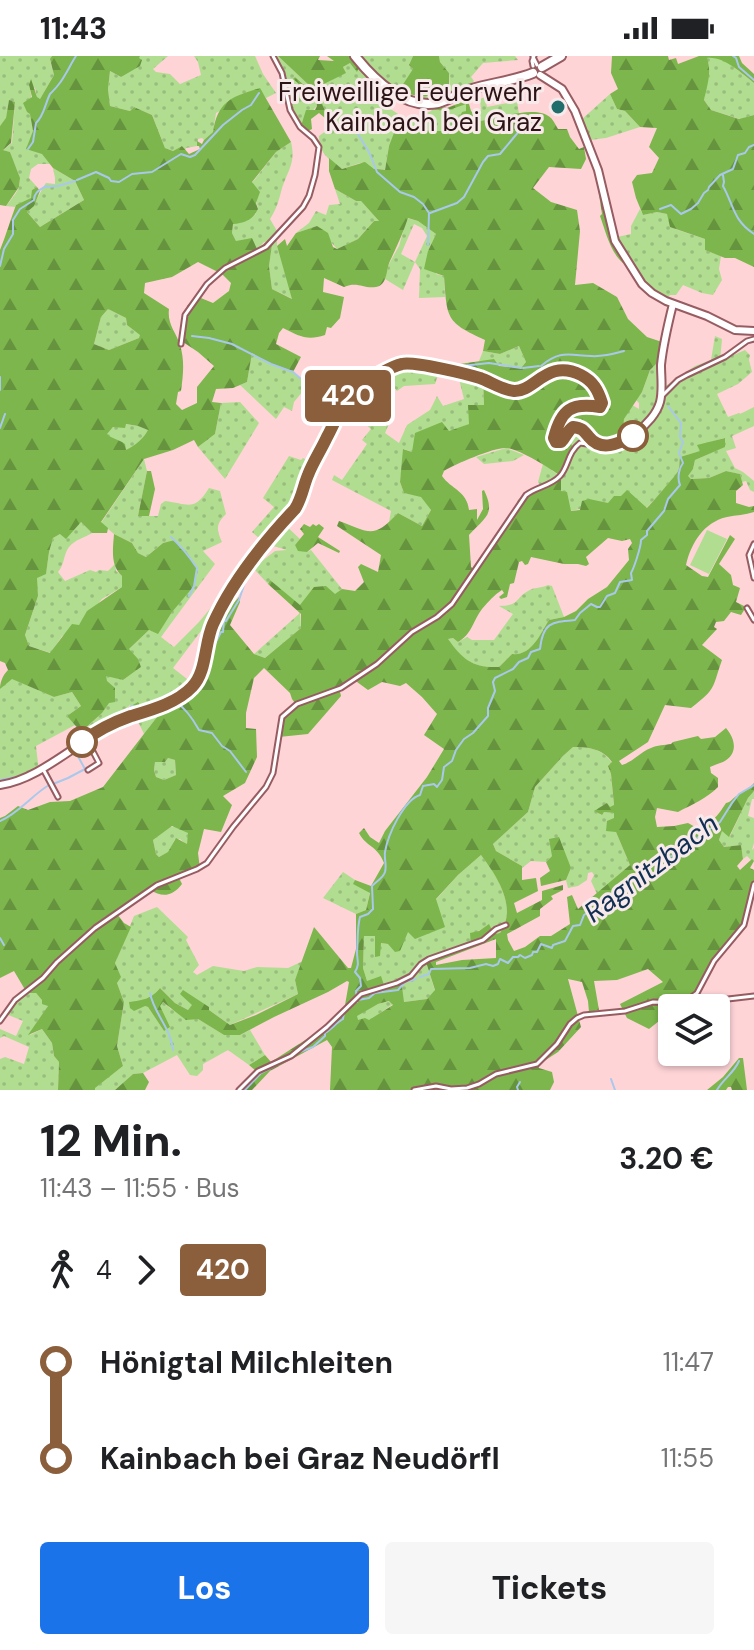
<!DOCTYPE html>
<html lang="de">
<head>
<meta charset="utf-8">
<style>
  body { margin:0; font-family:"DM Sans",sans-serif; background:#f6f6f6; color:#202124; height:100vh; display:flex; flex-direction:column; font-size:30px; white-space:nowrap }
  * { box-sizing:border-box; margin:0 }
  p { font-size:26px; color:#757577 }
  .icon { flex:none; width:44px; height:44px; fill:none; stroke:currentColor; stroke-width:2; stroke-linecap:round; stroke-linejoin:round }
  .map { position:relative; height:1034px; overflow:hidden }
  .panel { display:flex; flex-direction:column; background:#fff; flex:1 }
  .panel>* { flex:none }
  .badge { padding:0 16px; border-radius:6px; font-size:28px; line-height:52px }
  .tools { position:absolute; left:658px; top:938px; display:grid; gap:16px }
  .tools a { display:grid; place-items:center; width:72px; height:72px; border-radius:8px; background:#fff; box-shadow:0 2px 6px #0004; font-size:40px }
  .map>.badge { position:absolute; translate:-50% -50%; box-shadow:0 0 0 4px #fff }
  .legs { display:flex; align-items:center; gap:12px; height:88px; padding:0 40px; font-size:26px }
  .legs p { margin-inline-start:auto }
  .overview { display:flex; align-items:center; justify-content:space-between; height:136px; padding:0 40px }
  h1 { font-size:44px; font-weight:800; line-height:60px }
  .cta { display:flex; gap:16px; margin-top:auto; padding:16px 40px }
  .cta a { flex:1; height:92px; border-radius:8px; background:#1a73e8; color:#fff; font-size:32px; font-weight:800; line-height:92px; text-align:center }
  .cta a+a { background:#f6f6f6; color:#202124 }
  ul { padding:0 40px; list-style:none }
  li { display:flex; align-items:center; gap:28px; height:96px; font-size:30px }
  li i { display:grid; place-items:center; width:12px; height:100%; margin:0 10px; background:currentColor }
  li i::after { content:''; width:20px; height:20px; margin:-10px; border:6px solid; border-radius:50%; background:#fff }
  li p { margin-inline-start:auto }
  li:first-child i { background:linear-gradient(#0000 50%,currentColor 0) }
  li:last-child i { background:linear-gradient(currentColor 50%,#0000 0) }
  .status { display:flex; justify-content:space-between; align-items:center; height:56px; padding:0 40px; background:#fff; direction:ltr }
  .status svg { height:22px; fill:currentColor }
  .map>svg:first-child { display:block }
  .grass { fill:url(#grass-dots) }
  .forest { fill:url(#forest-firs); fill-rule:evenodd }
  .pitch { fill:#b0dd90 }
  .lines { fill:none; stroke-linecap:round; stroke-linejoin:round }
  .stream { stroke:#aac8ec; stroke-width:2 }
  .minor-casing { stroke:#975c62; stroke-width:7 }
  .secondary-casing { stroke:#975c62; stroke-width:10 }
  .primary-casing { stroke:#975c62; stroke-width:12 }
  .minor { stroke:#fff; stroke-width:3 }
  .secondary { stroke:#fff; stroke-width:6 }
  .primary { stroke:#fff; stroke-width:8 }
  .line-1-casing { stroke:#fff; stroke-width:18 }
  .line-1 { stroke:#8b5e3c; stroke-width:12 }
  .poi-dot { fill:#216d6b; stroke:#f8eaea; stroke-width:3 }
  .stop-1-dot { fill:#fff; stroke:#8b5e3c; stroke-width:4 }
  .labels { text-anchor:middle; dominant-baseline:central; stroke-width:6; stroke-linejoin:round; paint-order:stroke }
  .poi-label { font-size:26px; fill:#2b1316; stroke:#f8eaea; text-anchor:end }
  .water-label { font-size:28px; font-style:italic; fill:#102f52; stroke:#f8eaea }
</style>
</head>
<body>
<div class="status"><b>11:43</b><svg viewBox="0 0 49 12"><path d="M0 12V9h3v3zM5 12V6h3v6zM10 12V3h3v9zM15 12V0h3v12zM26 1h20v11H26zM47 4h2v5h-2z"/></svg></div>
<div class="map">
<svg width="754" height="1034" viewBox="0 0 754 1034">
  <defs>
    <pattern id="grass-dots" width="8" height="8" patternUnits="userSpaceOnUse" patternTransform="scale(2)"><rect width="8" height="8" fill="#b0dd90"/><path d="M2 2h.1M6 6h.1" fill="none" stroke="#98bd7b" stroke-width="1.8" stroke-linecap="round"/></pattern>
    <pattern id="forest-firs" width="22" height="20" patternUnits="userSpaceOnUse" patternTransform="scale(2)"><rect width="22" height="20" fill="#7cb64c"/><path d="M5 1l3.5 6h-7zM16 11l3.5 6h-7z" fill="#66933e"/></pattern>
  </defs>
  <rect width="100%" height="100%" fill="#fed4d7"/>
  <path class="grass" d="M0,0H52L50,4L54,19L40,43L37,42L35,32L29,29C33,44 30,47 31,61C32,78 39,95 50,108H38L31,113L29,122L37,131L32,134V142L16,149L15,151L6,150C10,145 17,137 19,131C22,119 13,108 10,96L3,94L12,87L15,46L9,45L6,63L0,70Z
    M140,0H168L153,13L156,16L170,18L180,28L201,19L198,6L194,0H255L263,18L276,37L266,42L259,33L216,57L213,76L204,84L202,82L198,83L197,90L186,92L185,94L182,90L173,95L165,92L152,59L134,51L130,55L110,50L108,33L110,15L121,21Z
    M275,0H278L312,32L311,34L295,21L294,23L311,38L315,37L317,50L303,65L301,70L291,53L282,15Z
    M360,0H413L409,9L413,13V40L430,41L450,33L449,17L440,6L439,0H515L518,4L483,7L471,21L474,25C468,32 460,36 452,39C415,57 382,28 360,0Z
    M713,0L724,3L754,27V59L740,63L711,54L704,44L709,8L706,2Z
    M350,7L360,10L383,31L378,45L409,65L431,55L435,50L441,55L466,48V56H462L452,75H419L406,68L389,90L385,114L374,113L360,107L342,113C329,103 319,98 319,80L327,74L325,62H328L316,33L345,16L343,11Z
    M610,38L617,53L625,55L640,71L606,82L590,84L581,64Z
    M485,41L487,51L517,45L519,58C505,59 494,64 480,65L473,56L481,54L480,43Z
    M291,86C296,107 288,114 282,132C279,144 277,152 270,163L277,175V190L293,243L272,233L269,210L272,189L264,186L257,194L236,185L232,177L233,168L255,159L258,153L252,127L276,96Z
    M53,112L75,125L84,144L40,171L27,156C36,148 39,137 46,127L55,128V122Z
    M335,133L356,145H361L380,166L374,165L358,183L337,193L317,170L296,177L309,167L316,155L326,159L329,149L340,148Z
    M640,153L643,159L657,156L667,158L675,173L705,183V194L721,200L719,213L722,224L713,239L702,237L683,229L676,239H670L667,243L647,231L620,189L617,181L631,178V170Z
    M407,162L418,165L436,178L428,195L436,218L444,220L445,241L419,242L420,213L415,206L427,180L422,172L414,168L401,198L415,206L403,234L385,223L389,208L399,190Z
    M108,253L126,262L127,269L141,279L139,282L109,294L94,288L101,261Z
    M715,280L722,283L720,305L745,294L750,299L749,304L752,316L738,328L717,338L728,361L739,357L740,358L754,351V370L732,380L736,392L726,395L735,412L743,416L754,425V436L750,434L746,425L742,426L740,418L726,415L709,422L691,423L687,420L693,413L695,404L724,391V382L698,390L701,395L680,401C679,406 680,411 678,415C677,418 650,450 646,452L621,440L608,448L570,455L561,435L560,420L540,429L538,426L543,408L557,418L568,383L578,376L624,363L632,349L639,353V347L636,344L642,336L650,314L659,305V336L654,361L664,331L695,310L711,304Z
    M519,290L526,306L521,312L479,305L483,295L500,298Z
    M252,296L271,308L293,316L308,329L294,346L292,355L284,351L276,363L240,329L247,326Z
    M404,307L428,310L432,307L483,321L484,349L469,368L449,376L442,367L412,396L404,393L400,426L404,437L421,440L431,454L422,470L398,457L389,466L391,455L332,424L334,419L342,424L367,388L362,384L371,373L356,360L342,353L357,334L367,349L378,343L380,346L385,342L394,356L385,377L399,387L407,369L430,354L437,340L443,350L464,343L458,319L439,316L435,328L404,330L397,335L382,316Z
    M240,346L259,367L225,423L198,391L215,378L221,347Z
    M125,368L138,370L149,374C143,383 135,391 125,395L106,378L113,371Z
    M506,392L524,399L513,405L484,408L476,401Z
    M289,400L301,404L303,402L307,404L309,402L317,404L284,468L300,483L295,489L307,496L311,494L342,533L335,539L300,550L270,524L268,528L253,512L275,495L287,494L273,490L271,492L265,486L278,463L259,482L252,476L274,451L263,442Z
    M144,403L147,415L138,460H158L161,448L165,445C189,448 194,456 209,432L220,435L226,458C216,468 216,473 222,486L203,495L215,508L161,581L174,591L199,566L224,536L228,542L212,574L204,571L173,612L196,630L157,661L144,678L130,649L122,657L83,678L81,676C103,656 115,652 105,619L123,624L141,611L128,594L149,574L158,577L172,556L181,493L175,485L163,487L146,501L138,497L132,487L114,478L101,467Z
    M81,466L92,477C84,482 76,483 69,491C63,499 65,508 58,516L65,525L90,514L96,516L99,514L108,515L115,508L116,515L122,520V531L102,543L79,569L62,580L51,597L29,590L25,579L38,540L36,521L46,517L49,496L53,482Z
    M548,529L552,530L564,561L549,564C540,578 532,600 512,598L499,611C472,612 463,604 447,583L453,582L458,586L467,581L472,584H494L513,558L499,550C520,550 515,542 528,535C534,531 542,532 548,529Z
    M300,557L301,572L265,602L254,598Z
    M11,622L54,641L72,636L81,650L67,660L75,669L36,690L39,716L0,728V633Z
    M573,691C589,691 603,693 612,707L608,710L611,718L614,750L595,755L601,759L604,756L614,757L616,776L630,809L597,838L591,825L594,819L592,816L588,817L587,824L578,830L568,832L566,824L571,812L552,800L546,806L531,805L522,812V810L496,795L493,788L528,756L535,731L563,700Z
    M168,702L175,704L176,719L164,724L156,721L154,714L155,706H165Z
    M754,735V743H752L748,760L754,762V787L752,794L754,792V805L751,804L747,800L743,803L741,789L724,791L719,784L722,774L730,780L748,742Z
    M170,771H177L189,777L187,789L180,783H175L169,796L159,801L156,798L153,784Z
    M481,799C497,819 518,852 500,877L494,878L489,869L478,875L471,890L426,906L435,935L427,943L404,946L383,929L367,925L363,912L364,880H375L381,887L388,888L408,875L458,819Z
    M343,816L355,824L354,828L370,836L366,854L356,858L323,842Z
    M157,851L188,881L186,884L199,909L193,916L197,919L213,910L244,915L257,911L288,912L303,905L295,924L298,938L230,969L209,954L192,950L188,954L175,947L160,932L153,940L146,944L145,950L148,951L164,975L159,949L163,946L171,953L198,963L224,979H240L250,974L265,999L249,1009L228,994L203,1008V1014L197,1020L190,1019L177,999L143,1017L133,1018L115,1034H95L94,1032L123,1010L117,990L124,946L117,927L120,921L115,907L134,860Z
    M27,937H36L48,950L30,979L42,973L52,987L54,1000L59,1006L58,1034H0V1003L5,1001L24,1008L29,991L4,980L0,982V973L16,980L23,965L6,958L16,945Z
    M390,945L393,948L369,965H357L356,959L378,948Z"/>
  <path class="forest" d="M52,0H140L139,2L142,4L140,10L121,21L110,15L108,33L110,50L130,55L134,51L152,59L165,92L173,95L182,90L189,98L200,93L199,90H197V85L202,88L204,84L213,76C218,45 231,41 260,32L291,86L276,96L252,126L260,136L256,147L258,153C253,164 244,167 233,168L232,177L236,185L252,182L257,193L265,187L272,189L269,210L272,233L292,243L277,190L285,183L287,190L296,177L317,170L328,177L333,191L337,193L358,183L374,165H379L361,145H356L335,133L329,115V102L342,113L365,106L374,113L385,114L389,90L397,69L406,68L419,75H452L462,56L466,55V48C454,52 446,57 434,53L435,50L447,52L465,45V39L484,34L467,41L471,55L480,65C498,63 536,48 551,62C553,64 557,71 558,73H567L570,81L579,93L584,91L586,103L581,113L549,111L533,132L551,146L577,154L580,175L575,229L593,227L617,241L628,263L647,281L662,286L659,305L650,314L642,336L624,363L623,370L607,389L588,386L577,377L569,383L573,392L558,418C547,411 518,392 505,392C493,392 455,408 444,415L442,420C451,433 467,435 469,454L477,453V464L483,453L482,435L484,434C496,459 485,461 469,479L471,511L476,515L509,466L518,444L530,434L561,420V435L567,436L571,455L580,454L582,445L589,443L608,447L614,440H621L627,434L647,452C650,449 677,418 678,415C680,411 679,406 680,401L700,395L697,389L725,382V391L695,404L693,413L688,420L691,423L709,422L726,415L740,418L743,429L736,435V447L749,451L754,450V456C745,459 736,459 727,461C704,466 691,487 686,509L702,520L708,521L730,479L735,483L719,508L731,519L733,529L740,532L736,546L746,551L741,559L731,556L724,565L716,566L714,571L717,573L702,589L722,604C712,632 717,632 691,652L665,649L648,686L619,705L622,709C633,706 640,696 651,692C657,689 665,689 671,688L673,686L698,680L701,683L715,681L726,672C736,684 738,698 723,706C718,708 714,709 710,711L711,717L718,722V731C706,743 693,748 678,756L657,752L655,761L657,771L674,770L688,767L697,772C713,766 717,761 726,747C732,746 732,742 738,739C744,734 749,733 754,727V735L748,742L729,781L722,775L719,784L724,791L741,789L743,803L737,810L740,814L752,803L754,805L750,812L754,814V826L747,849L745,872L732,886H729C710,905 703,932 682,948L687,952H672V955L658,961L659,965L649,973L627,962L620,948L663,926L648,913L617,924L594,925L599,954L589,956L588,945L582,926L568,923L581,971L558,996L538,1009L539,1012L552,1016L554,1026L550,1034H330L332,991L327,984L270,1015L252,1034H238L256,1015L249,1009L265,999L271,1006L324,972L344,955L349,926L347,925L328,936L274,961L240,979H224L198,963L186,964L163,946L160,950L170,971L164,975L148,951L145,950L134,955L130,952L129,946C144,944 151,943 160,932L175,947L188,954L192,949L180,938L183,934L209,951V954L230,969L256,959L298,938L295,924L314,871L348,912H351L356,893V858L366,854L370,837L353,828L355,824L371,830L384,807C377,789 366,791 359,777L364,772L370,781L379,787L385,775L427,721L444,693L424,679L437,658L422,641L406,627L400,630L382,626L368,634L353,623L339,631L341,640L308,678L279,681L281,659L295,647L292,643L290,637L264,612L254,622L246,657V672L256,673L257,701L245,727L223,740L232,749L221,776L204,773L198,797L200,813L178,820L182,828C173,840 163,842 150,834L117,858L124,867L131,871L115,907L121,921L117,927L124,946L117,990L123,1010L95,1032V1034H58L59,1006L54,1000L52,987L42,973L28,979L48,950L42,948V944L36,937H27L14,915L0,922V762L5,760L18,750L28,754L50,746L70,745L103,731L157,661L155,654L186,639L201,625L208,593L215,588L224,558L239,541L240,546L230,569L254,598L265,602L301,572V558L268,528L270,524L300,549L314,531L326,530L335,538L342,533L355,535L364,526L358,511L361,508L378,516L381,499L337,470L339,465C371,477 373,483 398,457L422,470L431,454L421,441L404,437L400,426L403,393L412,396L415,377L442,366L449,375L469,368L468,349H484L483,322L433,307L428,310L409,305L410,304L460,308L494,303L499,310L521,312L526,306L519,290L500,298L483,295L485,284C446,266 447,263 444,220L424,213L428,195L436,178L418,165L408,162C403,177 397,190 390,205C386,213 388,229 376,231C363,233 358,225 344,231L324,222L323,236L344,241L340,262L331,272L327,271L325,279C307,285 299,280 283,272L279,277L276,288L301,301L293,316L271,308L252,297L247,326L233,332L216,333L212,346L221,347L215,378L198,391L194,384L173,394L144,403L101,466L108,472L107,477H92L81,466L66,483L60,478L53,482L49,496L46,518L37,522L38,540L25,579L29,590L50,597L72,568L79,569L87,555L122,531V520C110,510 113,492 114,478L132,487L138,497L146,501L163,487L175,484L181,493L186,495L197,512L194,530L172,556L158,578L149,574L129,593L138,603L141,611L123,624L106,620L107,625L115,632V646L109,647L102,657L81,676L67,660L81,650L72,636L54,641L12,623L0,633C0,626 3,619 8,614L5,607L0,605V194C6,179 10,165 16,149L31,142L32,134L37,131L40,135L34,150L27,156L40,171L84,144L75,125L53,112L42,98L26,93L33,75L30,58L27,56L23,47L32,41L29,29L31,23L37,41L40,43L54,19L50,3ZM198,206L222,218L231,227L229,235L213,247L196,240L187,250L183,286L198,296L214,310L197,331V347L182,354L176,348L178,336L181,335C183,320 185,305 180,289C176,276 167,268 169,253L144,237L145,227L172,221ZM108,253L126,262L127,269L140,279L139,282L109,294L94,288L101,261ZM126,368L138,370L148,374C144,382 135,390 126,394L125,388C118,383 112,383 107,378L113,371L125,372ZM608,482L622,485L630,483L632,487L628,493L629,504L607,531L588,543L576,555L564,561L549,564C540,578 532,600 512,598L499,611C473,612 463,604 448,583L453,582L458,586C472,578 473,565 482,553C488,546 494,539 502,534L504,537L499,541L501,543L507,541L510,528L514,527L519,506L522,505L525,509L528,508L531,501L564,508H578L586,510L589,508L586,501ZM573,691C589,691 603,693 612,706L608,710L611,718L614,749L610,751L607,747L594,755L602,759L604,756L614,757V762L607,765L606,775L616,776L630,809L578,853L572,839L567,841L570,868L551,880H540L525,891L514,895L508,884L507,878L540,860V853L553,843L551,840L563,834V829L542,835V844L517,857L514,847L538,835L536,822L522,824V810L496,795L493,788L528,756L535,731L563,700ZM168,702L175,704L176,719L164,724L156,721L154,714L155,706H165ZM172,770L188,777L187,788L176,782L168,796L159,801L156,798L153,784ZM481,799C497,820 518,852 500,877L494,878L489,868L479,875L470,877L471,890L426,906L435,934L427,943L404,946L401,923L384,929L381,920L367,925L363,912L364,880H375V901L380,900L381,887L388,888L395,896L400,895L408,876L415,883L445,871L436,843L458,819ZM496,883V902L462,904L436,909V906ZM389,945L393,949L369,964L365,962L358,964L357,960L378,948Z
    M278,0H320L318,4L334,5L327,0H354L360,10L357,16L350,7L343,11L346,17L316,32L328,62H325L319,57L311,63L312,73L308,75L301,70L306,54H315L317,50L315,38H311L310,42L307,41L309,36L293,23L295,21L310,34L312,32Z
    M413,0H439L440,6L449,17V32L450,33C429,41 421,45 400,33L413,13L409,9Z
    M612,0H668L669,4L676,2L678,8L699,0H739L742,7L754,18V27C741,17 724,0 707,2C712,15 707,31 704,44L711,54L739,63L754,59V211L735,202H725L705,194V183L670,171L667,158L657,156L643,159L636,142L632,126L637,119L652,117L659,102L649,91L657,72L640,71L625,55L617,53L610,38L618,33L611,17Z
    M9,44L15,46L11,87L3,94L10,96L20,122L19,131L6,150L0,149V70L6,62Z
    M597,126H599L611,180L625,206L623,207C610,196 606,176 600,160L602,158Z
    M147,415H151L155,433L149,460H138Z
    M304,468L310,471L313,468L316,470L319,468L324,472L318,481L340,495L339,497L318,487L307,496L298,495L295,489L304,478L300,473Z
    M138,646L146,658L135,660L87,683L83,678Z
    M559,781L571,812L566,824L541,830L540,822L550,815L546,806L552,800L549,783Z
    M739,1002H743L747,1034H732L731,1031H728L726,1034H707L723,1021Z
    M143,1017L149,1026L145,1034H115L133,1018Z"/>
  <path class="pitch" d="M707,474L727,483L709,518L690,509Z"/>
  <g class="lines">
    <path class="stream" d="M733,0L736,2L739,11L754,24
      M351,67L369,96L377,116L400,136L414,141L423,148L429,157L428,189
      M28,93L33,86L36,67C44,60 45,48 50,38C53,35 56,32 59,28C66,19 70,9 76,0
      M723,119L724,126L723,130C734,150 733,164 754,178
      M77,124L96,116L109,122L111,125L119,126L132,118L152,116L181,98L190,101L195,99L223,69L242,54L251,49L259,37
      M45,131L58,130L75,125
      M660,153L671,149L681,158L691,153L698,147L704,137L708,134L709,131L720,119L733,113L738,99L745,97L749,91L754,89
      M430,157L457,147L464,141L483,106L488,100L500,98L530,62
      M0,210L4,193L13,178V164L20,153L34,144C34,136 40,134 46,130
      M192,280L209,282L232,288L271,308L293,316L300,322
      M409,305L425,307L428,305L462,310L489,307L521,312
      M397,307L400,304
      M541,310C560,294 568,299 591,300C603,301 613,298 624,295
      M523,312L539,310
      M0,321V334
      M360,327L371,320
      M339,351L344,343
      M329,371L336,356
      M0,372L5,358
      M171,481C182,491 189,500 197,512L194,530L189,540
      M249,504L250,500L264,484
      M207,603L221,576H223L224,564L226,565L239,544L246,523
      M176,646C185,652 194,665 199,674L212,677L222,690L230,695L246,716
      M73,689C83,678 102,665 117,663C122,658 127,656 132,650L144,653
      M0,724L21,720
      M53,728L68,722L85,713L75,695
      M0,765C19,757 32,739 49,729
      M0,882L4,889
      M420,921L429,918L431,913L470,912L486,908L493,910L498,908L500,903L508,907L513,901H518L520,899L525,902L532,899L533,896H537L541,888L552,892L553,889L565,885L573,870L580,869L584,859L591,854L593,855L599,852C602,840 615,843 620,832L625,830L637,820L646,815L651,809L666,801L672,800L681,791L692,789L693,785L720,766L732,747L739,738L754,729
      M150,937C154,958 171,972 173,994
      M357,946L356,935L361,930L360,922L355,916C360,908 357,905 357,896C358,885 357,872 360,861L368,858L373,853L372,830C377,825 383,822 385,816C387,809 384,803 385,796C388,778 404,744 420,739L423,730L434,728L437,731L442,724L444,711L452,705L456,694L464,683L473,677L488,660V652L495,635L493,626L495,622L513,613L519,606L528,602L531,596L540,593C543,566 552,566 575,564L580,557L591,548L597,551H600L607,540L615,537L620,526L632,524L631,517C634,512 641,491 641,484L647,479V475L664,455L668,443L680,429C677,422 679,412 683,407L679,397L683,386L680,381L681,367L668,350
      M351,950L358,944L369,942L375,937L398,934L405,926L416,923
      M297,997L313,991L325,980V977C332,973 336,967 343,963L344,957
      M611,1023L615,1034
      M245,1034L261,1017L288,1003
      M518,1034L517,1031L520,1026
      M717,1034C723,1023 734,1017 739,1005"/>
    <defs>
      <path id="minor" d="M533,1L537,9
        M533,10L532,5L534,0
        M181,288L185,259L207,228L225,212L266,191L303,151L309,140L315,119L319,91L313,82L300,71L290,54L282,17L273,0
        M663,339L678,324L687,319L725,301L747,285L754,283
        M754,488L749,499L754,522
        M747,552L754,564
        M43,713L58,741
        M88,714L99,707L88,686
        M683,947L697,937L714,905L744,869L754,828
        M714,952L728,943L754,940
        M0,965L15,944L43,922L57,906L95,872L157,829L197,813L207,807L233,771L266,731L273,717L282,661L297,648L341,632L377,608L412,576L437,561L452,548L526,439C536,431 551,430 560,420C569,410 567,397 580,387L594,389
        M239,1034L258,1015L291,1000L327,971L361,938L397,927L411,920L421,908L429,903L483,884L496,873L506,869
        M414,1034L436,1030L451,1033L467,1032L479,1028L496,1018L537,1008L557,988L570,968L577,962L584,959L625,955L653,946L683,947"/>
      <path id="secondary" d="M540,19L562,33L575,55L598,114L615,185L642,228L652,237L666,245L707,260L735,274L754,275
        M0,729C44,723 85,677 129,661C149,654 179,647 194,630C206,615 205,585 213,566C233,524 263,487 295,453L300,445L309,417L348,341L369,324L404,307L475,320L515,335L524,333L534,325L555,315H573L592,326L602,347L600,351C571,346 561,354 554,382L556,386H561C566,381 567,375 573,371C585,373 589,382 598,389C620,394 654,368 660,346C663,335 661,321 661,309C663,289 668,268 673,248"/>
      <path id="primary" d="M355,0C374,24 405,54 438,47C450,44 460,36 472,33C492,27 513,25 533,17
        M542,11L561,0"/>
    </defs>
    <use href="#minor" class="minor-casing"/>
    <use href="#secondary" class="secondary-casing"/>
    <use href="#primary" class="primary-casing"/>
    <use href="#minor" class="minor"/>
    <use href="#secondary" class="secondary"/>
    <use href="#primary" class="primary"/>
  </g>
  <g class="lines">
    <defs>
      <path id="line-1" d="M82,686C96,675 114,666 131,660C151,654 177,647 192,631C207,616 204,588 213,568C232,525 263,487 295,453C302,442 303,431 308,419C313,406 321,394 327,381C337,363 342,343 359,331C368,324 392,310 402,308C414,305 467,318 480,322C491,326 502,334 514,335C535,336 547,302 581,319C593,325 598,334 602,347L600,351C571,346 561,354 554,382L556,386H561C566,381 567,375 573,371C582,372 583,374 589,381C601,396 618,388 633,380"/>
    </defs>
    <use href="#line-1" class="line-1-casing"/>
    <use href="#line-1" class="line-1"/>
  </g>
  <circle class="poi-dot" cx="558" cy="51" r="8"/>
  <g class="stop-1-dot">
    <circle cx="633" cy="380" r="14"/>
    <circle cx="82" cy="686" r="14"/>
  </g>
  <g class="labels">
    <g class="poi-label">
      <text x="542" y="36">Freiweillige Feuerwehr<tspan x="542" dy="30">Kainbach bei Graz</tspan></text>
    </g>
    <g class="water-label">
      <text transform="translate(651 812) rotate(-37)">Ragnitzbach</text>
    </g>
  </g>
</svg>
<div class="tools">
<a><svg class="icon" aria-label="layers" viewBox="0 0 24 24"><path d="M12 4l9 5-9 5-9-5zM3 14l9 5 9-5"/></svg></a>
</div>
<b class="badge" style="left:348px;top:340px;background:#8b5e3c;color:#fff">420</b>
</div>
<section class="panel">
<div class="overview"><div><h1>12 Min.</h1><p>11:43 – 11:55 · Bus</p></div><b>3.20 €</b></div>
<div class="legs"><svg class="icon" aria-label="walk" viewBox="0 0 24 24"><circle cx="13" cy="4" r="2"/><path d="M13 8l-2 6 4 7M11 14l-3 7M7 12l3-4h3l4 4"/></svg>4<svg class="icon" aria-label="forward" viewBox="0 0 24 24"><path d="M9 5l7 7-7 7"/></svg><b class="badge" style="background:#8b5e3c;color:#fff">420</b></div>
<ul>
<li><i style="color:#8b5e3c"></i><b>Hönigtal Milchleiten</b><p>11:47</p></li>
<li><i style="color:#8b5e3c"></i><b>Kainbach bei Graz Neudörfl</b><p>11:55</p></li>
</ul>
<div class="cta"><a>Los</a><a>Tickets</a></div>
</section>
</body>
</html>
